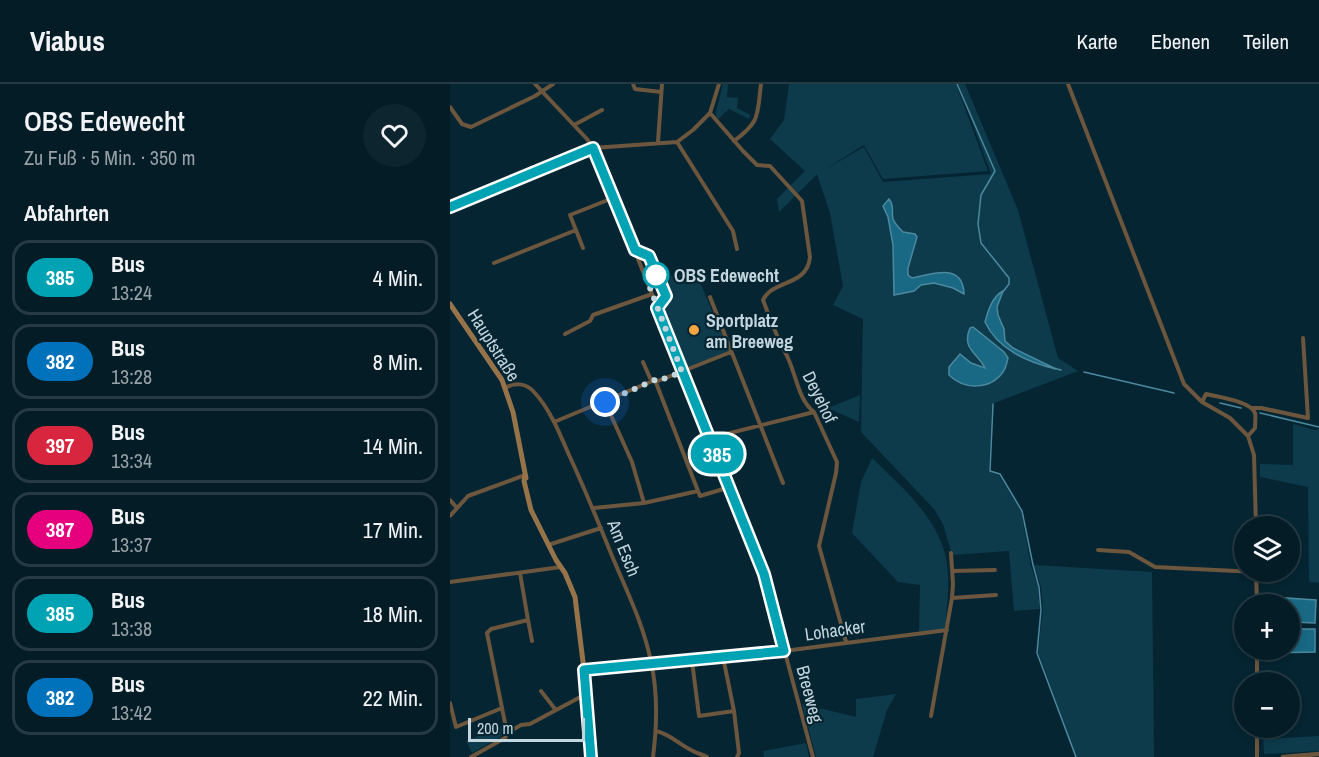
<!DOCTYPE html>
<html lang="de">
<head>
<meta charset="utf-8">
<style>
  body { margin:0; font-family:"Archivo Narrow",sans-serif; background:#0d252e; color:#f1f3f6; height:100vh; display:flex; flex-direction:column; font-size:22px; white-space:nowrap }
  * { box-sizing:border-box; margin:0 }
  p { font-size:20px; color:#97a1a7 }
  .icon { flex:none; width:33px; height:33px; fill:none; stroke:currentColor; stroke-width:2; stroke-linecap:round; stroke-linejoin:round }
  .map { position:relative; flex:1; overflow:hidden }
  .panel { display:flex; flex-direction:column; background:#041c26; width:450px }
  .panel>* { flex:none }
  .badge { padding:0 12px; border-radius:20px; font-size:21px; line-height:39px }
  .tools { position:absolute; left:784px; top:432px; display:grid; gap:12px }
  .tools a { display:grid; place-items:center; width:66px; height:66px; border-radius:50%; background:#041c26; box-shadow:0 3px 9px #0003,0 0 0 2px #253a43; font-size:30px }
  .scale { position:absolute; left:18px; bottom:15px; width:117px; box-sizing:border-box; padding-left:6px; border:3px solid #c3d5dd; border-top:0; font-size:16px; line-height:21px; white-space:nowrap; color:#c3d5dd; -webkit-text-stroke:4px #052532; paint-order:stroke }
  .you { position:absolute; width:30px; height:30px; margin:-15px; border:4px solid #fff; border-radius:50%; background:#1a73e8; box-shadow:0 0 0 9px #1a73e833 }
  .map>.badge { position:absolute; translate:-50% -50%; box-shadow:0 0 0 3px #fff }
  h2 { padding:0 24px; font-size:22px; line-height:54px }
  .round { display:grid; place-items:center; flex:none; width:63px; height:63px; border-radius:32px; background:#0d252e }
  .overview { display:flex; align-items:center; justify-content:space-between; height:102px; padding:0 24px }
  h1 { font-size:28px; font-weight:600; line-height:45px }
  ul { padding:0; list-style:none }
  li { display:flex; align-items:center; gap:18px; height:75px; margin:0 12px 9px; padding:0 12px; border:3px solid #253a43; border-radius:18px }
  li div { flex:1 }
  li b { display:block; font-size:22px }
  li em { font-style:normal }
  li .badge { min-width:66px; font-weight:700; text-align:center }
  header { display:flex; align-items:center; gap:36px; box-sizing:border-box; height:84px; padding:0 30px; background:#041c26; border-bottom:2px solid #253a43 }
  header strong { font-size:28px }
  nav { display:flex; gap:33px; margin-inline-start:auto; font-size:21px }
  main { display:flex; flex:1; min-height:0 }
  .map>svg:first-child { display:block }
  .green { fill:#0d3b4c }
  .water { fill:#196884; stroke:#4c899f; stroke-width:1.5 }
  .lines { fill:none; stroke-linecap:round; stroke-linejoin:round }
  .stream { stroke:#4c899f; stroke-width:1.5 }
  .minor { stroke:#6c563d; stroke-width:4 }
  .tertiary { stroke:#6c563d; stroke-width:4.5 }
  .secondary { stroke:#97734a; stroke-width:5 }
  .line-casing { stroke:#fff; stroke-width:14 }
  .line { stroke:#00a3b4; stroke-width:9 }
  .walk { stroke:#c3d5dd; stroke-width:6; stroke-dasharray:0 10.8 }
  .stop-dot { fill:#fff; stroke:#00a3b4; stroke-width:3 }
  .poi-dot { fill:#f2a541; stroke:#052532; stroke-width:2 }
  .labels { text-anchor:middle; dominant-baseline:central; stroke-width:4.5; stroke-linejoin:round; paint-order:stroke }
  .stop-label { font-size:18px; font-weight:bold; fill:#c3d5dd; stroke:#052532; text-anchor:start }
  .poi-label { font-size:18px; font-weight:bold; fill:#c3d5dd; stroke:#052532; text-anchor:start }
  .street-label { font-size:18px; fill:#c3d5dd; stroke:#052532 }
</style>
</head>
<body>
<header>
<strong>Viabus</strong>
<nav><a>Karte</a><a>Ebenen</a><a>Teilen</a></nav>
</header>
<main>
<section class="panel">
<div class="overview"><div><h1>OBS Edewecht</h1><p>Zu Fuß · 5 Min. · 350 m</p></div><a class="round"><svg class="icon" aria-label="heart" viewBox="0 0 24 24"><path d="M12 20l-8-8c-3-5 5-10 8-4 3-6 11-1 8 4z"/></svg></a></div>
<h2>Abfahrten</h2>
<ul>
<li><span class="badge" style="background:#00a3b4;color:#fff">385</span><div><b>Bus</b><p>13:24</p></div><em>4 Min.</em></li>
<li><span class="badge" style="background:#0072bc;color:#fff">382</span><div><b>Bus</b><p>13:28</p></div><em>8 Min.</em></li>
<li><span class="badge" style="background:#d7263d;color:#fff">397</span><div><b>Bus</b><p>13:34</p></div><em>14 Min.</em></li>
<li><span class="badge" style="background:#e6007e;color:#fff">387</span><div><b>Bus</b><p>13:37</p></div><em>17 Min.</em></li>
<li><span class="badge" style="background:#00a3b4;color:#fff">385</span><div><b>Bus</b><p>13:38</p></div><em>18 Min.</em></li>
<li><span class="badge" style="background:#0072bc;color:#fff">382</span><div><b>Bus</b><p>13:42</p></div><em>22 Min.</em></li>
</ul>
</section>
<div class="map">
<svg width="869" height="673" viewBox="0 0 869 673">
  <rect width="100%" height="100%" fill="#052532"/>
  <path class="green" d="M273,0H278L277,13L288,14L287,24L300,31L299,35L279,25L267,36L266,28Z
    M339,0H506L538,87L433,95L414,61L374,86L414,63L433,98L541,90L508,0H515L568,126L608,274L628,287L542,320L539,387L549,391L571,427L581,482L588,503L590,525L564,527L559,467L502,471L493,440L484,425L411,348L413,235L383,221L393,202L380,129L367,90L329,128L327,115L355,87L320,55L334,36Z
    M244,184L279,267L233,286L210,225L217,213L210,196Z
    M410,311L409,338L378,324Z
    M843,340L865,346L869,345V499L859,498L858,403L810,393V380L843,381Z
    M422,374C450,401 485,431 495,470C501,494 497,520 495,545L469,548L470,501L448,498L402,449L411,398Z
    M584,481L702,488L704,673H626L588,568L593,525L591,503Z
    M446,610L437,626L423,673H366L352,620L406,633V615Z
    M52,642L54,651L22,669L16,657Z
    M869,652V667L814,670L813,655Z
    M356,659L359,673H314L313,667Z"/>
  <path class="water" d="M439,115C445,122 441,127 443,135C445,140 450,145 453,148L465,150L467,153L458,184V191L462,194C483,190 513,178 514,210L503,204L484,199L471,201L464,207L444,211L443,161L438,133L433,122Z
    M553,207L547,223L548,231L554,245L555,257L563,264L606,285C578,278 548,266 535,238C538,227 542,213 553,207Z
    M523,243L554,268L558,274C557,278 556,284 553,288C540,306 514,306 499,291V283L510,270L521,279L535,284C528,269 511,265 520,244Z
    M822,513L866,516L865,539L840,538V520H822Z
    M840,545H865V568L821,569V566H840Z"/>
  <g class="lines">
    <path class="stream" d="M507,0L545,87L531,111L528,140L531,159L559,194V200L552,209
      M603,284L611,286
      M634,288L724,309
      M770,319L791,324
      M543,320L540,387L550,390L572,427L583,481L589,503L591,526L587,569L626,673
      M810,329L869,343"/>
    <path class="minor" d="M85,0L137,55L143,64L152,85L314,490L363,673
      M183,0L185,5L211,8
      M618,0L734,300L752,318L780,334L798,352L804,371L806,442
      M0,23L12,40L21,43L85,12L103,0
      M260,29L293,67L307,81L320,82L352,117L360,173C357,203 323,195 313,216C320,234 326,252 335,268C346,287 347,315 364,328L387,378L386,389L369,462L396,558
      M124,41L152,26
      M284,57C311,37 307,31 311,0
      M208,58L212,0
      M227,58L283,147L287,165
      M0,123L143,64L227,58L243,46L260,29L269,0
      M133,164L120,131L163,114
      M44,179L126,146
      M260,213L333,399
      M115,250L140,237L143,231L202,210
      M193,278L200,294L205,296L248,407
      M55,304C65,298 76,299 84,308C100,325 110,350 119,371C134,403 147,435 160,467C175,504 193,538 201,578C208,609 207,642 203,673
      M155,318L182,378L194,419
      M752,318L756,310C767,313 801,317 805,329C806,333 805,339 805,344L798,352
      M801,324H811L858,334L853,254
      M104,338L205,296L208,297L281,268
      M260,354L364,328
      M0,416L7,424
      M144,424L194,419L248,407L250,412L280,403
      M0,432L18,412L75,391
      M98,461L151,444
      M648,466L679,468L705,483L806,488
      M502,487L545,486
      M806,488L807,520
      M0,498L111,483
      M502,514L546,511
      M78,536L82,557
      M273,573L284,627L289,669L287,673
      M242,577L249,632L284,627
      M134,586L334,567L497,546
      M807,598V566
      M91,607L105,625
      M0,619L6,643L52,624
      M481,632L502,514L503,500L501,469
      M807,644V673
      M206,647C220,650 230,661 243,667C248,670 252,670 257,673
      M57,649L37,549L41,545L78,536L70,489
      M21,673L55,654L57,649L71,641L80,640L136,610"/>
    <path class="tertiary" d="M833,673L869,670"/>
    <path class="secondary" d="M0,220L52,296L63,328L76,394
      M75,391L74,397L81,426L106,476L115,489L125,513L134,586L141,673"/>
  </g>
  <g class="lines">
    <defs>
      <path id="line" d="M0,123L143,64L185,166L199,172L216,212L207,224L314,490L334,567L134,586L141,673"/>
    </defs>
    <use href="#line" class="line-casing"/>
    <use href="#line" class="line"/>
    <path class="walk" d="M155,318L205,296L208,297L232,288L194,188L206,191"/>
  </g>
  <circle class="stop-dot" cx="206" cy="191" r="12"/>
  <circle class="poi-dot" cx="244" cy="246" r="6"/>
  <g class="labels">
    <g class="stop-label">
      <text x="224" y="191">OBS Edewecht</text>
    </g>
    <g class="poi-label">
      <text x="256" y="236">Sportplatz<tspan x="256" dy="21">am Breeweg</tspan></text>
    </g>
    <g class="street-label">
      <text transform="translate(44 261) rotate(58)">Hauptstraße</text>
      <text transform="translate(370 313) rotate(64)">Deyehof</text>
      <text transform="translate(174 464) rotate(68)">Am Esch</text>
      <text transform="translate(385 546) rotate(-8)">Lohacker</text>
      <text transform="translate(360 610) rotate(75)">Breeweg</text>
    </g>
  </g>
</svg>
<div class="tools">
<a><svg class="icon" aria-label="layers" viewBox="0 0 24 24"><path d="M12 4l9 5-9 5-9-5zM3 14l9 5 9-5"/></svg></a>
<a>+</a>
<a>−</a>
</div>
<div class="scale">200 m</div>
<div class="you" style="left:155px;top:318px"></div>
<b class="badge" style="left:267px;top:370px;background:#00a3b4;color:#fff">385</b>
</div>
</main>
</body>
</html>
